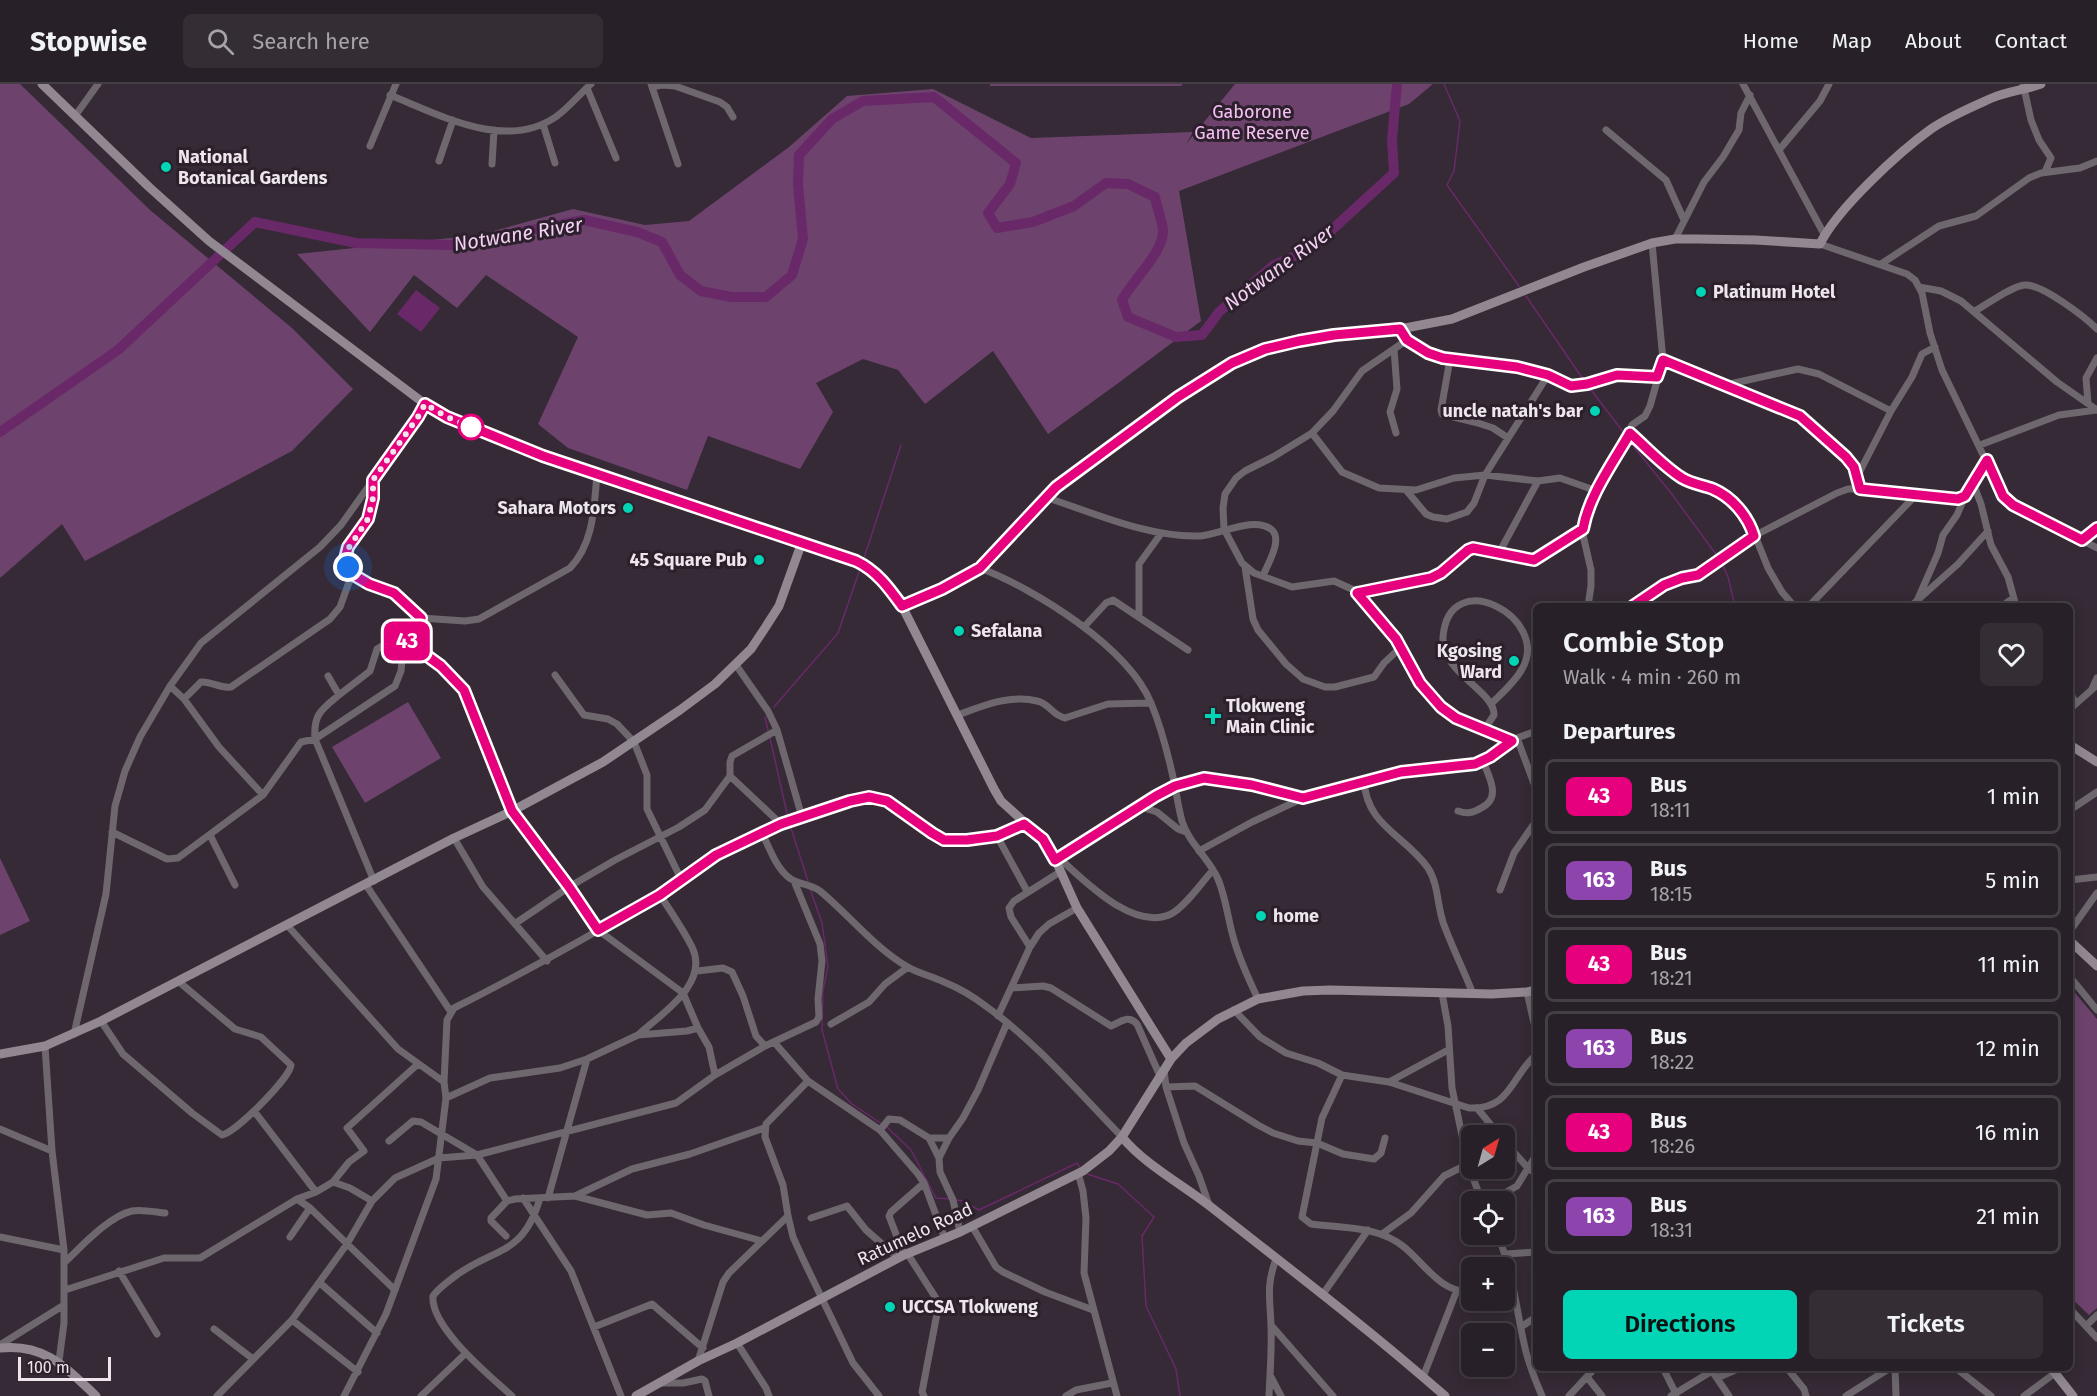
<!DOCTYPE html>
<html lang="en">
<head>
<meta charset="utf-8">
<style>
  body { margin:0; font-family:"Fira Sans",sans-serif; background:#342d34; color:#f1f3f6; height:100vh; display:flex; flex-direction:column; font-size:22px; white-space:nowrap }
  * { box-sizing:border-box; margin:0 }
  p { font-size:20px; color:#a5a3a8 }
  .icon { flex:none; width:33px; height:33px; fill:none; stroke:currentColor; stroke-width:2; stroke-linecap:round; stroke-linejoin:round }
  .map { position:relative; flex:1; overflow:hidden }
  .sheet { position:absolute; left:1533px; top:519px; width:540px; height:768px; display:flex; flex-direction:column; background:#282028; border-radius:9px; box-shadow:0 3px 15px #0003,0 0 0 2px #443e45 }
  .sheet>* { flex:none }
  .badge { padding:0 12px; border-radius:9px; font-size:21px; line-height:39px }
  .needle { width:39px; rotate:37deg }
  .tools { position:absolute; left:1461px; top:1041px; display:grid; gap:12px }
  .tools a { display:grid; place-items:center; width:54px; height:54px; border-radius:9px; background:#282028; box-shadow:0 3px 15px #0003,0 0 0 2px #443e45; font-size:30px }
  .scale { position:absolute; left:18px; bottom:15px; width:93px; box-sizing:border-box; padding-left:6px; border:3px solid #eee6ed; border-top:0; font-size:16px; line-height:21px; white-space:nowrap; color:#eee6ed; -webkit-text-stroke:4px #2b202b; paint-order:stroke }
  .you { position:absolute; width:30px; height:30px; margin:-15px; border:4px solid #fff; border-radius:50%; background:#1a73e8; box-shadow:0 0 0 9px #1a73e833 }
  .map>.badge { position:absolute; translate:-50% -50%; box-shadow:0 0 0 3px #fff }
  h2 { padding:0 30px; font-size:22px; line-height:54px }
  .round { display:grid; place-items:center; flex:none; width:63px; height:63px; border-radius:9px; background:#342d34 }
  .summary { display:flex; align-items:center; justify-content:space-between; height:102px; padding:0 30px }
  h1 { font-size:28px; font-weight:600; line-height:45px }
  .primary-button { display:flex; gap:12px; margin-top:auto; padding:12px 30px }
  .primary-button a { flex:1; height:69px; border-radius:9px; background:#02d5b6; color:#111; font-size:24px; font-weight:600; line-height:69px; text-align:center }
  .primary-button a+a { background:#342d34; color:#f1f3f6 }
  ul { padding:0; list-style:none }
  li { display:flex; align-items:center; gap:18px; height:75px; margin:0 12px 9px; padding:0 18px; border:3px solid #443e45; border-radius:9px }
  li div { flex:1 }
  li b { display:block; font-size:22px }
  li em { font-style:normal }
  li .badge { min-width:66px; font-weight:700; text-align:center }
  header { display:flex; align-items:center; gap:36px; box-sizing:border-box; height:84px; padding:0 30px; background:#282028; border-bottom:2px solid #443e45 }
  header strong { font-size:28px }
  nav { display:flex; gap:33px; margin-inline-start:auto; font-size:21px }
  .search { width:420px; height:54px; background:#342d34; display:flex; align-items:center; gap:15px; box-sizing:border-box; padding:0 21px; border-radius:9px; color:#a5a3a8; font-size:22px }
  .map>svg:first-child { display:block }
  .green { fill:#6d436d }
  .water { fill:#692969 }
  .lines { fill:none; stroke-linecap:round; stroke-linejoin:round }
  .stream { stroke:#692969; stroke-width:1.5 }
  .river { stroke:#692969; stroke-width:10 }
  .street { stroke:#6e686e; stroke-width:7 }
  .secondary { stroke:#928892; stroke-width:9 }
  .line-casing { stroke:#fff; stroke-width:14 }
  .line { stroke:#e6007e; stroke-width:9 }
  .walk { stroke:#eee6ed; stroke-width:6; stroke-dasharray:0 10.8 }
  .poi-dot { fill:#02d5b6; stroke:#2b202b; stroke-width:2 }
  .stop-dot { fill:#fff; stroke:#e6007e; stroke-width:3 }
  .labels { text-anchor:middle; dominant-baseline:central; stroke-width:6; stroke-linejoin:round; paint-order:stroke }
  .park-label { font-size:18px; fill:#f7c0f5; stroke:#2b202b }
  .poi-label { font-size:18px; font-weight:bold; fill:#eee6ed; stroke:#2b202b; text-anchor:start }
  .street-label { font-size:18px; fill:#eee6ed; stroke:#2b202b }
  .water-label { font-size:20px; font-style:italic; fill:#f4d0f3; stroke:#2b202b }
</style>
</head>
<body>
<header>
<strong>Stopwise</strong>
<div class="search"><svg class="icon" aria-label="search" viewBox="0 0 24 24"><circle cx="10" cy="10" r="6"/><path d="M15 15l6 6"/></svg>Search here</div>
<nav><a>Home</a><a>Map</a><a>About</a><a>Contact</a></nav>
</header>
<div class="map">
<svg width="2097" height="1312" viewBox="0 0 2097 1312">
  <rect width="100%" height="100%" fill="#352a35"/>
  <path class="green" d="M0,0H20L150,126L292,244L353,305L292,367L85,477L62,440L0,494Z
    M990,0H1183L1181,2H990Z
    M1235,0H1433L1409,20L1179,107L1201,237L1117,300L1048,350L993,267L925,320L898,286L863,275L816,299L833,328L800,385L708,352L687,406L568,364L538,340L578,253L486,191L457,224L414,191L370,248L297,170L479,151L573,125L645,141L689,137L789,63L847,12L933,5L1031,54L1193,48L1186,60Z
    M408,618L441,674L365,719L332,663Z
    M0,774L30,837L0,851Z
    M2070,903L2097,935V1224L2089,1231L2070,1213Z"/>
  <path class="water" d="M416,206L440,224L421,248L397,230Z"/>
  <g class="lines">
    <path class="stream" d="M1444,0L1460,37L1454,87L1447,101L1519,202
      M1526,212L1585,298
      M1588,302L1624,349
      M1630,358L1671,409L1718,473
      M864,474L901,361
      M1721,477L1728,493L1735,522
      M774,623L838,549L860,485
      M765,633L768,646
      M770,654L788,734
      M790,741L808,797
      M810,805L822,839L828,883L823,906L822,946L838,1005L852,1020L882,1040
      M886,1042L911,1066L936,1114L951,1115
      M1087,1090L1118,1100L1154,1133L1142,1152L1146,1222L1176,1285L1180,1312
      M956,1116L963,1117L979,1126L1077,1079L1080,1083"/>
    <path class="river" d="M0,348L118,266L255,138L356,159L453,161L584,136L637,148L662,158L680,191L701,207L731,213H766L792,191L803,155L798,101L799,71L832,35L863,17L934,13L1016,79L1010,100L988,129L997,144L1033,138L1074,122L1106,99L1128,100L1155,113C1157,124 1162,136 1163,146C1164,168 1132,197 1122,216L1128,233L1176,253L1202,251L1219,228L1274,181L1311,165L1394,89L1392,56L1397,0"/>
    <path class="street" d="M651,0L678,80
      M1743,0L1824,150
      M2023,0L2031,36L2039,56L2051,74L2045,88
      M652,3L662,1L675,2L720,18L727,23L733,33
      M587,4L616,74
      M390,11C440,31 507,68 557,32C569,23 580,10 591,0
      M75,32L98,0
      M543,40L555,79
      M1606,46L1666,96L1684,136
      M370,62L396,0
      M1779,66L1820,17L1829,0
      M439,77L453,36
      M492,80L494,46
      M1675,155L1704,98L1723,73L1739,46L1741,29L1750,11
      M1820,160L1907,190L1915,196L1922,209L1930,249L1942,286L2003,412L2013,421L2097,464
      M1881,180L1939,142L1976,132L2029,94L2041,89L2080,84L2097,77
      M1919,203L1941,207L1961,217L2057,298L2097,326
      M1975,227C1988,220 2011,202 2025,201C2042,200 2085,233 2097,245
      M1400,245L1407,256L1428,269L1443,274L1517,283L1548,291L1571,302L1587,300L1617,291L1657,293
      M1407,256L1362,287L1333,327L1312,349L1273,373L1245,387L1236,394L1225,410L1223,424L1224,445L1242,479L1254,489L1292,503L1334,497L1356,507L1396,555L1420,599L1441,623L1456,634L1512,657
      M1394,265L1397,305L1390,328L1396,349
      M1450,275L1441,326L1442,330L1478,339L1493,344L1508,354
      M1663,276L1800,332L1846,373L1854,383L1860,405
      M1725,301L1798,285L1819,290L1891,327
      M2088,319L2086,294L2097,274
      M1312,349L1342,388L1379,404L1416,406L1454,394L1485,391L1538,397L1560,394L1597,407
      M1630,349L1681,394L1721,409L1739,425L1752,444L1768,484L1782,508L1794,522
      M1980,361L2059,331L2097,326
      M1857,393L1891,327L1912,293L1922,270L1935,263
      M373,396V414L368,435L346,468L345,475L352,490L369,500L395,509L421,534L465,537L479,535L570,484C594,459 594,423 597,390
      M1973,399L1981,420L1991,461L2008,493L2016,522
      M1406,406L1426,430L1433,433L1447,435L1467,428L1474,419L1485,391L1548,291
      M1045,413C1094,429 1149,454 1200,452C1219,451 1255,431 1272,446C1283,456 1267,481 1263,492
      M2082,456L2097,444
      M1499,469L1538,397
      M1245,483L1253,535L1258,546L1286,580L1303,595L1325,603H1335L1374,593L1384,579L1400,564
      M980,484C1035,505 1128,563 1151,619C1162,645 1169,674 1175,702C1177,714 1179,726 1182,737C1189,760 1209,774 1218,795C1226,814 1228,836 1234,856C1240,877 1249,896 1258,915
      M1357,509L1431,494L1441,489L1468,466L1473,464L1534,476L1583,445
      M1917,517L1938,469L1943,451L1957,431L1965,412
      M1588,522L1591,502V486L1583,451L1585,433L1632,341L1645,332L1650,322L1663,276L1652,159
      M1633,522L1664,501L1682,494L1698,491L1754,452L1837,409L1848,405H1860L1958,415L1965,412L1987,376
      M1809,522L1917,410
      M1911,522L1958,480L1988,447
      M2002,522L2013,514
      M1139,533V480L1160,451
      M1084,543L1106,519L1113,516L1188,566
      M736,581L768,627L777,646L802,733
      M555,591L584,631L608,635L617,640L634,658L647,691V725L682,797
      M328,592L339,611L370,587L377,565L394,555H404L441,582L464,606L512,727L569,803L598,846L683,909L698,944
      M170,602L184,615L219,663L263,711
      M2092,605L2097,594
      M2070,607L2075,619
      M339,611C322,625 313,630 315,655L395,602L401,587L404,555L421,534
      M184,615L201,598C212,597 220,605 231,603L330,535L340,523L352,490
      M2070,625L2097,601
      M958,631C982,622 1011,610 1037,617C1049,619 1053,632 1065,634L1108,620L1151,619
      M1484,646L1494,631C1495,607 1441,589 1443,553C1449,479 1552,534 1522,585C1515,598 1502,609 1492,619
      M1517,654L1536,705
      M730,692L781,740
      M1364,696C1366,742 1405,751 1428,784C1439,801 1437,823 1444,841C1453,865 1464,887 1473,910
      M1138,722L1157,728L1178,745L1186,748
      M2070,726L2097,708
      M1458,727C1467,730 1473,729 1481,724C1502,714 1489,693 1483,677
      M112,748L167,775L178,774L263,711L301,658L315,655L374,797
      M762,749C769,763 775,781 787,792C796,801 809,799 820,807C849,831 873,862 906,882C917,889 931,892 944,898C959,904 974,913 987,923C1037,959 1079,1009 1122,1053
      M210,751L235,801
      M997,752L1027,807
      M454,754L483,803L547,877
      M1199,767L1252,738L1303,714L1401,688L1475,680L1490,673L1517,654L1536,647
      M1059,774C1084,796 1133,848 1171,830C1185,823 1202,798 1213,786
      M1055,776C1095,750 1166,693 1213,694L1303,714
      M2070,796L2097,793
      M366,801L451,928
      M1500,806L1514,769L1536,737
      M516,839L569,803L615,776L679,743L705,726L730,692V678L732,672L777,646
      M287,841L398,965L444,998
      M2070,847L2097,809
      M1030,863L1011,833L1009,824L1014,817L1060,788
      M697,887L723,884L732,888L743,912L756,952L765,962
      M2070,893L2097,926
      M1012,904L1043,902L1051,904L1111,942C1121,938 1128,930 1137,940L1160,992
      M1527,908L1536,948
      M1442,909L1448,942L1452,1004L1468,1080L1482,1118
      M1234,926L1260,953L1286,969L1318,979L1342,991L1389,998L1469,1024C1511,1026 1511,992 1536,971
      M998,932L1030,863L1039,849L1049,840L1077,824
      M101,937L123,970L192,1029L222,1051C236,1048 290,994 291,981L261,953L235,945L178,897
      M831,940L869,918L885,900L908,883
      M74,950L106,810L115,722L125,687L140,653L170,602L201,559L320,463L341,441L418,333L425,320
      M638,951C661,930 710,900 692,863C683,845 671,828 660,811
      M774,958L808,997L880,1046L918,1090L924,1099L945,1155
      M45,962L52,1067L64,1166V1239L59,1277
      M1164,986L1166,1003L1195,1002L1258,1041L1273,1049L1298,1057L1317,1059L1343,1070L1374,1075L1381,1069L1385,1054
      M1342,991L1322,1034L1302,1133L1311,1140C1343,1144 1379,1142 1404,1163C1424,1179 1442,1211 1472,1207
      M808,997L766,1040L765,1053L783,1101L788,1132L793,1153L803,1175L853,1279L879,1312
      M1389,998L1448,966
      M1166,1003L1184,1059L1199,1092L1209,1121
      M446,1014L490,994L560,984L587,975L638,951L687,947L698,944L709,963L715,991
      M1477,1024L1500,1052
      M254,1027L316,1108
      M0,1045L52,1067
      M880,1046L889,1035L900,1036L929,1054L939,1074
      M929,1054H949
      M389,1057L413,1037L421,1038L477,1071L507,1117L515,1115L575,1112L647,1131L671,1129L704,1141L762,1157
      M1504,1057L1527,1083L1536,1090
      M1078,1089L1083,1107L1086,1134L1084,1189L1117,1312
      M333,1098L350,1104L372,1117
      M575,1112L632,1085L690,1070L764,1044
      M523,1114L571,1187L621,1312
      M548,1114L587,975
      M297,1115L310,1124L395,1206
      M1489,1118L1517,1102L1536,1071
      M811,1134L847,1122L866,1146L898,1174
      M972,1142L996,1183L1003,1188L1045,1208L1093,1226
      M960,1148L953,1116L940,1088L939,1074L949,1054L963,1034L978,1006L1007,939
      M1382,1150L1411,1129L1444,1092L1468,1080
      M1497,1150C1514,1188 1516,1228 1526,1268C1530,1283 1536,1298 1542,1312
      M506,1152L491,1137V1134L507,1117
      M0,1153L64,1166
      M290,1153L310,1124
      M907,1169L939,1219L922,1308L924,1312
      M1505,1170L1536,1168
      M904,1171L889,1132L891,1128L924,1099
      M64,1179C81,1163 109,1132 132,1127C141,1125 155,1128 165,1129
      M119,1187L157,1250
      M320,1199L377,1249
      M65,1206L164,1174H200L297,1115L316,1108L333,1098L349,1078L364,1067L347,1044L418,980
      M1323,1210L1368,1146
      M2070,1225L2097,1254
      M292,1236L358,1288
      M1271,1241L1333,1312
      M2086,1242L2097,1231
      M594,1243L652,1220L703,1264
      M1521,1243L1536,1233
      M214,1245L253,1275
      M737,1259L766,1304L769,1312
      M0,1261L64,1221
      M698,1277L723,1198L729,1189L788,1132
      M1663,1284L1676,1310
      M1710,1284L1729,1312
      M1787,1284L1804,1305L1806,1312
      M1895,1284L1896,1312
      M1956,1284L1991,1312
      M1271,1293L1281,1312
      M1423,1293L1457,1206
      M1587,1293L1602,1312
      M1717,1294L1740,1284
      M662,1299H683L702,1295L705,1297L709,1312
      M217,1312L292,1236L347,1160L372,1117L395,1094L439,1074L477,1071L676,1019L715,991L765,962L816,938L819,933L818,915L822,877L820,860L794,797
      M344,1312L386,1230L436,1095L446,1014L444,998L447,936L454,924C522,890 588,853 654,814C676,801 695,783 718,770C759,748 803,730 848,717C883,707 899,725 925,744C931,749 938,754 945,756C972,761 1001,750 1024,739
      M421,1312L465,1270
      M512,1312C490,1292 430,1243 433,1212C438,1205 444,1201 450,1196C491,1162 522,1176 540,1114
      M1066,1312L1076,1306L1112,1299
      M1269,1312C1270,1288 1272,1264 1271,1241C1270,1214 1266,1202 1276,1175
      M1569,1312L1595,1284
      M1671,1312L1712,1287
      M1846,1312L1890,1284
      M2024,1312L2055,1289"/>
    <path class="secondary" d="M42,0L149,103L209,157L425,320L447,333L543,372L843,472C874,484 883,496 902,522L994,705L1001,717L1043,755L1051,766L1077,824L1171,975
      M902,522L942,505L980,484L1056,403L1205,295L1232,279L1265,265L1334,251L1400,245L1452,235L1584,183L1652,159L1675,155H1697L1756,156L1820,160C1837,125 1899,68 1931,45C1950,32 1972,23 1992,14C2008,7 2025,6 2041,0
      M2070,661L2097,678
      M2070,857L2097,882
      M0,970L45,962L101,937L454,754L512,727L603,678L680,626L715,600L751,565L765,544L779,522L802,458
      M1122,1053C1144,1080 1183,1101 1211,1123C1290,1185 1370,1246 1445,1312
      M0,1264C45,1259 66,1284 96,1312
      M2051,1284L2073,1312
      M636,1312L698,1277L737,1259L904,1171L960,1148L1083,1087L1109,1067L1122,1053L1171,975L1186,959L1218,935L1258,915L1303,907L1330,906L1492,910L1527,908L1536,906"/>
  </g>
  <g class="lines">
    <defs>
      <path id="line" d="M1633,522L1664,501L1682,494L1698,491L1754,452C1748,432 1732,413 1713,405C1702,401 1692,400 1682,394C1663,382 1647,364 1630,349C1613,379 1589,411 1583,445L1534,476L1473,464L1468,466L1441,489L1431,494L1357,509L1396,555L1420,599L1441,623L1456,634L1512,657L1490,673L1475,680L1401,688L1303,714L1252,701L1204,694L1175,702L1156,712L1055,776L1043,755L1024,740L997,752L967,756H944L932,749L887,717L869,713L850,717L781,740L716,771L660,811L598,846L569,803L512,727L464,606L441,582L404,555L421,534L394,509L369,500L352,490L345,475L348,463L368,435L373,414V396L418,333L425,320L447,333L543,372L856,477C877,487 889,504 902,522L942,505L980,484L1056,403L1178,313L1232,279L1265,265L1299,257L1334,251L1400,245L1407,256L1428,269L1443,274L1517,283L1548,291L1571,302L1587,300L1617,291L1657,293L1663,276L1800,332L1846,373L1854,383L1860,405L1958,415L1965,412L1987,376L2003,412L2013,421L2082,456L2097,444"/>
    </defs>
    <use href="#line" class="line-casing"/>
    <use href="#line" class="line"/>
    <path class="walk" d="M348,483L345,475L346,468L368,435L373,414V396L418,333L425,320L447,333L471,343"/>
  </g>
  <g class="poi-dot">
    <circle cx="166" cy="83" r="6"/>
    <circle cx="1701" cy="208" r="6"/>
    <circle cx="1595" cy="327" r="6"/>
    <circle cx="628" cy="424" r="6"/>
    <circle cx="759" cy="476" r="6"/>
    <circle cx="959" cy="547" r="6"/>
    <circle cx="1514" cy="577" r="6"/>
    <path d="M1210 623h6v6h6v6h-6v6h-6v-6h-6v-6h6z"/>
    <circle cx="1261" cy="832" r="6"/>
    <circle cx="890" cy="1223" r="6"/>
  </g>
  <circle class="stop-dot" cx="471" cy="343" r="12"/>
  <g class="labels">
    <g class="park-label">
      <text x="1252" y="28">Gaborone<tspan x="1252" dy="21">Game Reserve</tspan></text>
    </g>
    <g class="poi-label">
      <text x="178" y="73">National<tspan x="178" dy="21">Botanical Gardens</tspan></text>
      <text x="1713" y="208">Platinum Hotel</text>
      <text x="1583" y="327" text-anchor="end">uncle natah's bar</text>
      <text x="616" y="424" text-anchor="end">Sahara Motors</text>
      <text x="747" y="476" text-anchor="end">45 Square Pub</text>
      <text x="971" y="547">Sefalana</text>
      <text x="1502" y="567" text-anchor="end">Kgosing<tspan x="1502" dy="21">Ward</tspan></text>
      <text x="1226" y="622">Tlokweng<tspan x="1226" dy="21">Main Clinic</tspan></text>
      <text x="1273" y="832">home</text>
      <text x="902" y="1223">UCCSA Tlokweng</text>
    </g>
    <g class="street-label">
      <text transform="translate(915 1150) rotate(-25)">Ratumelo Road</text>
    </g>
    <g class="water-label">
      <text transform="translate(518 150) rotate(-9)">Notwane River</text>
      <text transform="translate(1279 183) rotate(-36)">Notwane River</text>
    </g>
  </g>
</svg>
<div class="tools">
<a><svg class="needle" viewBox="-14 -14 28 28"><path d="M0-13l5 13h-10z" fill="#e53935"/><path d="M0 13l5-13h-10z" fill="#a5a3a8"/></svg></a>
<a><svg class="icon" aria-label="locate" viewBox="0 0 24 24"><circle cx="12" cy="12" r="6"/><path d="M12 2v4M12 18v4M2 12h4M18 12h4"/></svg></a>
<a>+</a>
<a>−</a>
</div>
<div class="scale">100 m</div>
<div class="you" style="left:348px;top:483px"></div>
<b class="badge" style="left:407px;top:557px;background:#e6007e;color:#fff">43</b>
<section class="sheet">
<div class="summary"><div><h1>Combie Stop</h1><p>Walk · 4 min · 260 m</p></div><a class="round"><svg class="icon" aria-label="heart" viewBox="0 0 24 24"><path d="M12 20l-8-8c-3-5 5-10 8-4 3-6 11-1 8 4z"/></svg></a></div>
<h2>Departures</h2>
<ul>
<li><span class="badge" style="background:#e6007e;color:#fff">43</span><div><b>Bus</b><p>18:11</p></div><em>1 min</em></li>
<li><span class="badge" style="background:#8e44ad;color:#fff">163</span><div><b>Bus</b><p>18:15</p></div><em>5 min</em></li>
<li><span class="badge" style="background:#e6007e;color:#fff">43</span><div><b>Bus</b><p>18:21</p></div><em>11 min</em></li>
<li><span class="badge" style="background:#8e44ad;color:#fff">163</span><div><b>Bus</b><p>18:22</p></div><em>12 min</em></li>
<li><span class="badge" style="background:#e6007e;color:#fff">43</span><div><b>Bus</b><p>18:26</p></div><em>16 min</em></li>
<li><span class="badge" style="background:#8e44ad;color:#fff">163</span><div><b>Bus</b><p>18:31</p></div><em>21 min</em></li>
</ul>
<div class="primary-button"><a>Directions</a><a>Tickets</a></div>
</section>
</div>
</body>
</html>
